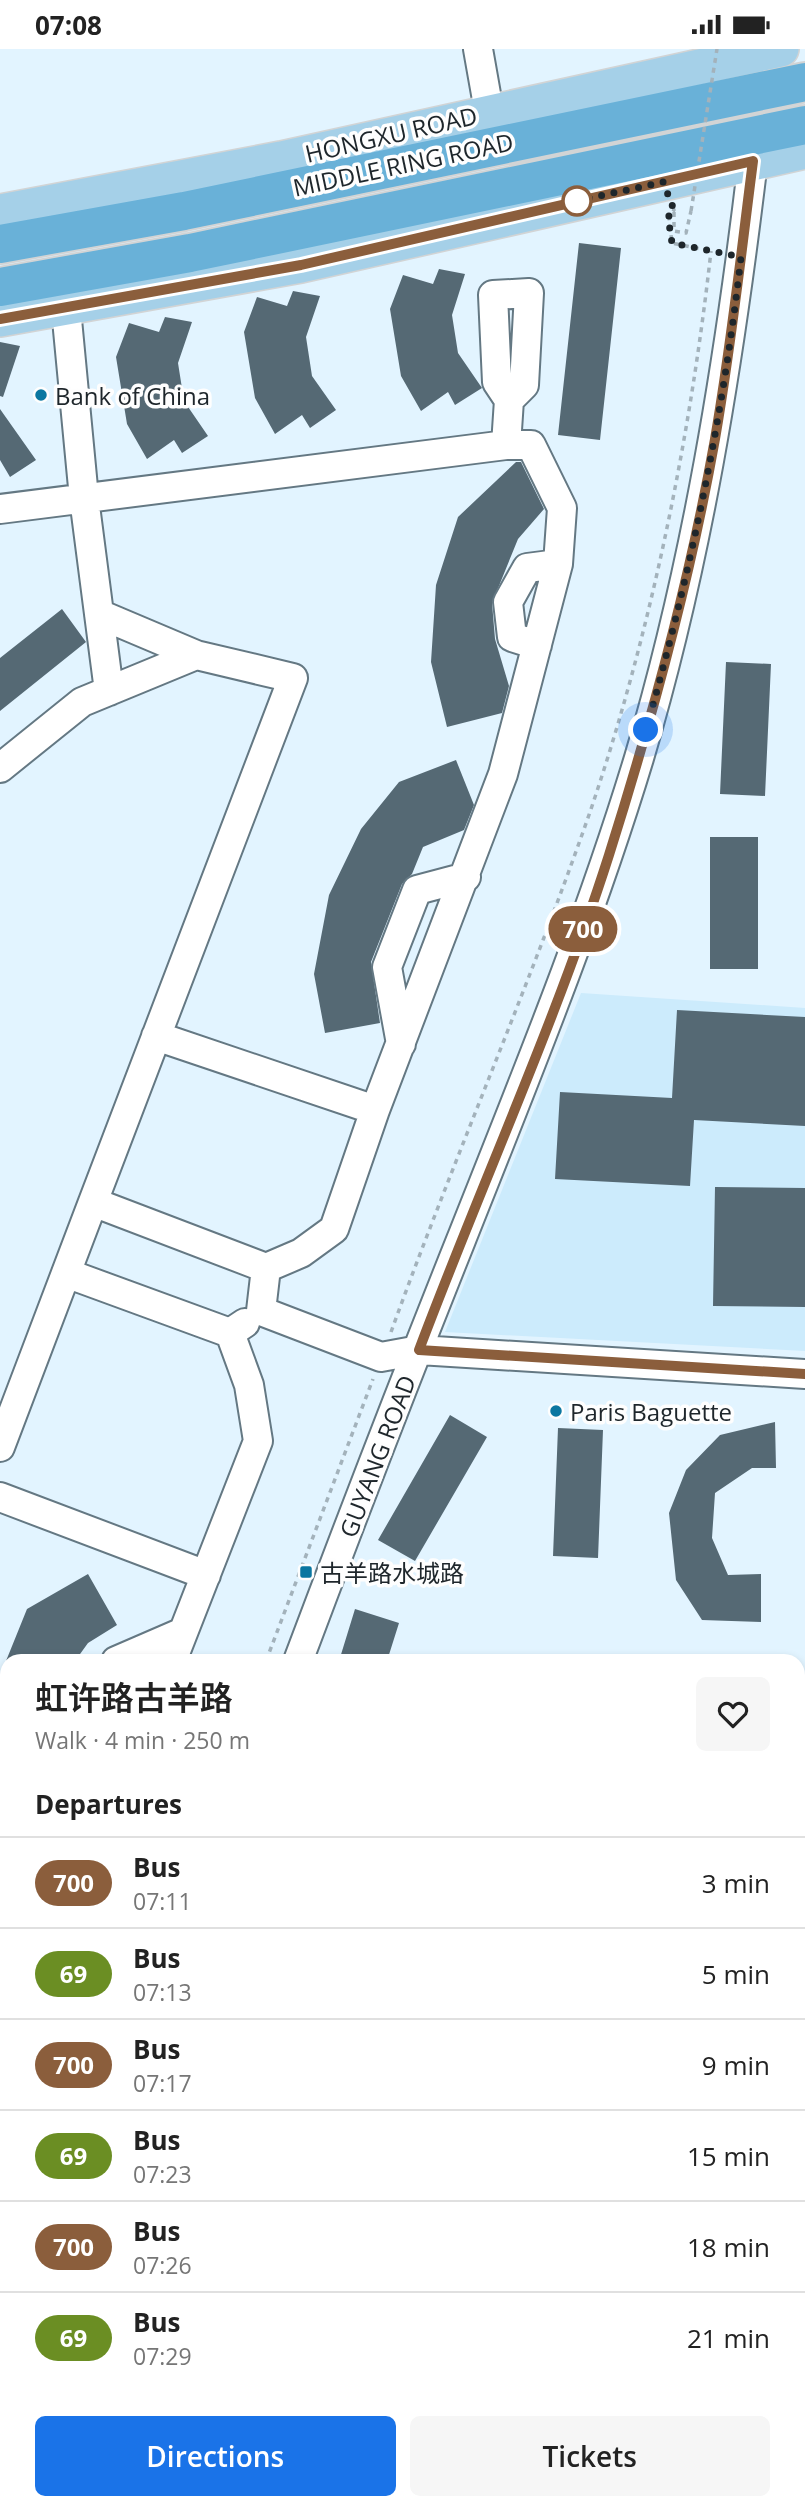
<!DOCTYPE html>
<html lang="en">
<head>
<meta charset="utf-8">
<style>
  body { margin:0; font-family:"Open Sans","Noto Sans SC",sans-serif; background:#f6f6f6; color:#222; height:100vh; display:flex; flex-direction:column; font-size:26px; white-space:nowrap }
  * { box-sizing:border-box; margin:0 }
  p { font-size:23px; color:#767676 }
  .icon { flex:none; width:38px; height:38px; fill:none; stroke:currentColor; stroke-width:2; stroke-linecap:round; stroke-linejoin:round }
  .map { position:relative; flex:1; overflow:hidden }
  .sheet { position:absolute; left:0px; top:1605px; width:805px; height:856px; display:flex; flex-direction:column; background:#fff; border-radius:21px 21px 0 0; box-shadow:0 4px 10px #0003 }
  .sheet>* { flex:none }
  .badge { padding:0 14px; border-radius:23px; font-size:24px; line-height:46px }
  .you { position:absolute; width:35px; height:35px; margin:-18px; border:5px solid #fff; border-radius:50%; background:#1a73e8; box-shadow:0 0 0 10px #1a73e833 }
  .map>.badge { position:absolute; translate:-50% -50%; box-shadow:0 0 0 4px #fff }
  h2 { padding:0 35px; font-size:26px; line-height:63px }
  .round { display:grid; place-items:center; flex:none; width:74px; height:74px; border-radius:10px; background:#f6f6f6 }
  .head { display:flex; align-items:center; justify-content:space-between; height:119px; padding:0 35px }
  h1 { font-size:33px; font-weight:600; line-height:52px }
  .action { display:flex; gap:14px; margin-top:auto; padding:14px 35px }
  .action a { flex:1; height:80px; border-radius:10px; background:#1a73e8; color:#fff; font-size:28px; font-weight:600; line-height:80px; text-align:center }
  .action a+a { background:#f6f6f6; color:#222 }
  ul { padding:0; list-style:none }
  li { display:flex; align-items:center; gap:21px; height:91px; padding:0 35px; border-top:2px solid #e0e0e0 }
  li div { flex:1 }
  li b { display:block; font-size:26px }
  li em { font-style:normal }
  li .badge { min-width:77px; font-weight:700; text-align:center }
  .status { display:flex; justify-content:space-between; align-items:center; height:49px; padding:0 35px; background:#fff; direction:ltr }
  .status svg { height:19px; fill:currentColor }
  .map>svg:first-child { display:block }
  .built { fill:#ccebfc }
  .building { fill:#556974 }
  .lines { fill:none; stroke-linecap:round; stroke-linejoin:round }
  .minor-casing { stroke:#647883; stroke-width:32 }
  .major-casing { stroke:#d2d4d5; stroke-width:38 }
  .highway-casing { stroke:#d2d4d5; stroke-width:42 }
  .path { stroke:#a3b2bb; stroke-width:3.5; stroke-dasharray:5 5; stroke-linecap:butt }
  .minor { stroke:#fff; stroke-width:28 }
  .major { stroke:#a5d0e8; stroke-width:35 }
  .highway { stroke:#69b1d8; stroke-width:38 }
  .path-bridge { stroke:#a3b2bb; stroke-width:3.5; stroke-dasharray:5 5; stroke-linecap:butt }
  .line-casing { stroke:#fff; stroke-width:16 }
  .line { stroke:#8b5e3c; stroke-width:10 }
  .walk { stroke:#1e262b; stroke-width:7; stroke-dasharray:0 12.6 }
  .stop-dot { fill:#fff; stroke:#8b5e3c; stroke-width:3.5 }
  .poi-dot { fill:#0b77a1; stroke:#fefefe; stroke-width:2.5 }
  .labels { text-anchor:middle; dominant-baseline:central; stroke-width:7; stroke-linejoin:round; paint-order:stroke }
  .street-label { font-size:24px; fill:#1e262b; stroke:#fefefe }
  .poi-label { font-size:24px; fill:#1e262b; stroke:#fefefe; text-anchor:start }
</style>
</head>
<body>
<div class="status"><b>07:08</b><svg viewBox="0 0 49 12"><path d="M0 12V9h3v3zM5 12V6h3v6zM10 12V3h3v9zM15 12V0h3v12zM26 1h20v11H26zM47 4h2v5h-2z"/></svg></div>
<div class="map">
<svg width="805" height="2459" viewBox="0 0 805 2459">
  <rect width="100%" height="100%" fill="#e2f4ff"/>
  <path class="built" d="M581,944L805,959V1302L445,1283Z"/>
  <path class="building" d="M579,194L621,199L600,391L558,386Z
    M439,220L465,225L452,266L458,304L482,339L455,356L448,343L421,362L401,327L390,260L403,226L433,235Z
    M293,242L320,247L306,288L312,327L336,361L310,379L302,366L275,385L255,349L244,283L257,248L287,257Z
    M165,268L192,273L178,314L184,352L208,387L182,404L174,391L147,410L127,375L116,308L129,274L159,283Z
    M0,293L20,297L3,348L0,347Z
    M0,360L36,411L10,428L0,411Z
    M516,413H521L544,460L518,490L492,554L495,590L509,637L502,664L447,678L431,613L436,536L458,468Z
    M62,560L86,593L0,662V609Z
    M726,613L771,615L765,747L720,745Z
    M456,711L474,756L464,781L423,798L412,825L402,835L371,913L380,974L325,984L314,925L329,846L361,780L399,733Z
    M710,788H758V920H710Z
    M677,961L805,968V1077L694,1071L690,1137L555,1130L560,1043L672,1049Z
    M715,1138L805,1139V1258L713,1257Z
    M450,1366L487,1388L415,1512L378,1491Z
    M775,1373L776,1419H752L715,1444L712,1489L728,1526L761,1525V1573L702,1571L676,1531L669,1464L686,1421L720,1386Z
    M558,1379L603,1381L598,1509L553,1507Z
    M88,1525L117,1576L88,1594L75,1612H6L27,1560Z
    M355,1560L399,1574L387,1612H339Z"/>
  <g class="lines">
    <defs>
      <path id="minor" d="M478,0L489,62
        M66,260L84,449L109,642
        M506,396L509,351L524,336L529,244L493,246L497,333L509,351
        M0,460L506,396H531L562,459L558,515L503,725L375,1061L334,1180L301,1204L266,1219
        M99,565L196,606
        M537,596L512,588L508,553L527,519L558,515
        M0,719L82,653L196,606L293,629L93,1153L266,1219L261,1262L381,1308L419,1301L805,1325
        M156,987L375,1061
        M401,995L387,918L417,841L466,828
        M66,1224L230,1284L245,1274
        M0,1398L93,1153
        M0,1448L206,1526
        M116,1612L183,1583
        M172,1612L258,1392L249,1336L230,1284
        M298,1612C351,1471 405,1331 461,1191C524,1032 589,874 639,709C697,514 729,314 753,112
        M0,1845L7,1846
        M798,1905L805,1906
        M798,2291L805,2178
        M0,2393L7,2374"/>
      <path id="major" d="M0,163L281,110L781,0
        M0,270L301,216L805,102
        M798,2429L805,2430
        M312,2459L340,2454"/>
      <path id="highway" d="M0,195L184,162L805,33
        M0,238L190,204L805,76"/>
    </defs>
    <use href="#minor" class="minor-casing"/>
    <use href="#major" class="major-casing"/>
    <use href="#highway" class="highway-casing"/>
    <path class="path" d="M673,158L674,161L669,168L672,194L711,202
      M674,163V182L686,184L691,162
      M391,1283C454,1109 529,938 590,763C651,584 690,390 711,202
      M266,1612L373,1330
      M0,2320L7,2306"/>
    <use href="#minor" class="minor"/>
    <use href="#major" class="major"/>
    <use href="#highway" class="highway"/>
    <path class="path-bridge" d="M691,162L717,0"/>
  </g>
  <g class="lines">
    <defs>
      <path id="line" d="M0,270L301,216L753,112C741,205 731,298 715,390C690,531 652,670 609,806C555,975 481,1136 419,1301L805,1325"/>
    </defs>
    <use href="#line" class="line-casing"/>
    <use href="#line" class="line"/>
    <path class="walk" d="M577,152L663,133L674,161L668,168L672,194L741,208C723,369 690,526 646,681"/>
  </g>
  <circle class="stop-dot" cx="577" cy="152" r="14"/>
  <g class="poi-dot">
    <circle cx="41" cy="346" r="7"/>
    <circle cx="556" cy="1362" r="7"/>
    <rect x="299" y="1516" width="14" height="14" rx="3.5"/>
  </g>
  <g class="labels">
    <g class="street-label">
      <text transform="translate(391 85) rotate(-13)">HONGXU ROAD</text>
      <text transform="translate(403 115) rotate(-12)">MIDDLE RING ROAD</text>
      <text transform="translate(377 1407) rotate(-69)">GUYANG ROAD</text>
    </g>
    <g class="poi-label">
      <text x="55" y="346">Bank of China</text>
      <text x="570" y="1362">Paris Baguette</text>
      <text x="320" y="1523">古羊路水城路</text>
    </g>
  </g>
</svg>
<div class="you" style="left:646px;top:681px"></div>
<b class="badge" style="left:583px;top:880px;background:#8b5e3c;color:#fff">700</b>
<section class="sheet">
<div class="head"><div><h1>虹许路古羊路</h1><p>Walk · 4 min · 250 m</p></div><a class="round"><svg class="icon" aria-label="heart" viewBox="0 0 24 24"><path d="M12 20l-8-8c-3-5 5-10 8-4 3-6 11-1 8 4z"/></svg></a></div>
<h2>Departures</h2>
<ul>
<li><span class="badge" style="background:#8b5e3c;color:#fff">700</span><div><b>Bus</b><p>07:11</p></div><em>3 min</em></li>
<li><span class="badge" style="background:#6b8e23;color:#fff">69</span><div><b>Bus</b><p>07:13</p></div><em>5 min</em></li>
<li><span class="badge" style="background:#8b5e3c;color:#fff">700</span><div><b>Bus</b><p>07:17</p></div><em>9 min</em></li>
<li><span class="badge" style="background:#6b8e23;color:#fff">69</span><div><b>Bus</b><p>07:23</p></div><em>15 min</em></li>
<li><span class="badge" style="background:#8b5e3c;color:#fff">700</span><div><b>Bus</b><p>07:26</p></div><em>18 min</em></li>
<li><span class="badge" style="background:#6b8e23;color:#fff">69</span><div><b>Bus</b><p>07:29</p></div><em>21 min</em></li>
</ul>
<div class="action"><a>Directions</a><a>Tickets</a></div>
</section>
</div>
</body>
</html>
